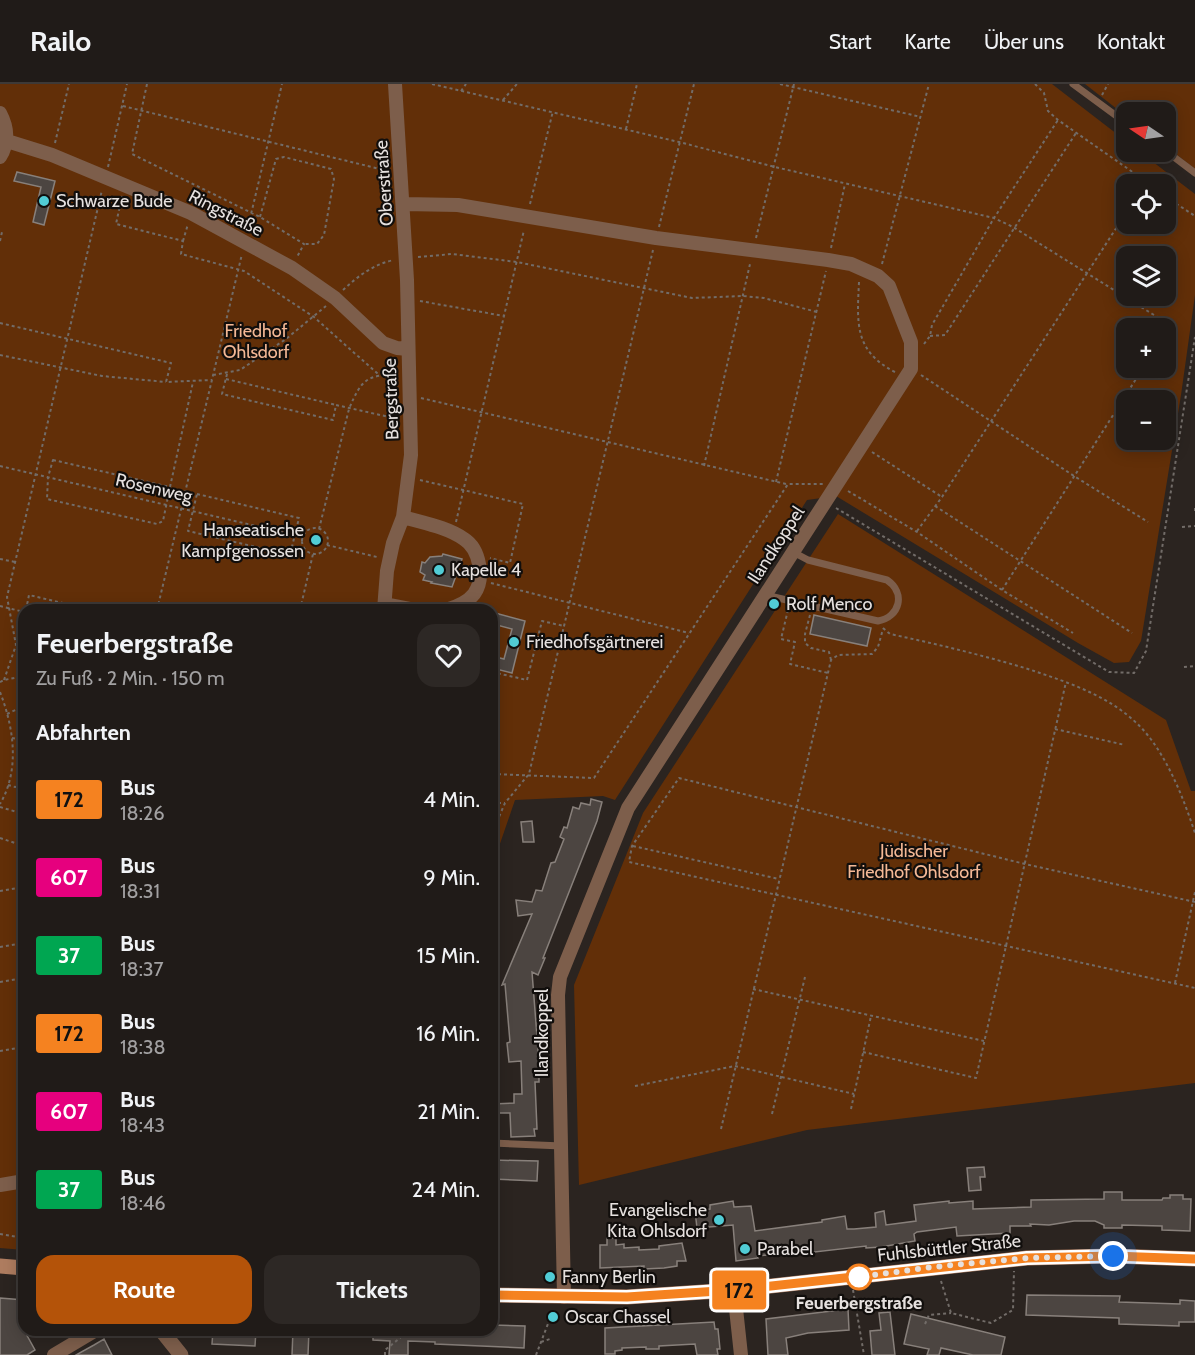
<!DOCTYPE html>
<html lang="de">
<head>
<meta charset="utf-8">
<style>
  body { margin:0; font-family:Cabin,sans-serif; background:#2d2825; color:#f1f3f6; height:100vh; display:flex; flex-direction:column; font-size:22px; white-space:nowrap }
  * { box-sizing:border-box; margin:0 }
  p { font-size:20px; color:#a2a1a2 }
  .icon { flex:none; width:33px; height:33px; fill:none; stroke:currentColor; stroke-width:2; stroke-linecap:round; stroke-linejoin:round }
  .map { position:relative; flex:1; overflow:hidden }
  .sheet { position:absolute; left:18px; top:520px; width:480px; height:732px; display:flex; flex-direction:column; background:#201b18; border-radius:18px; box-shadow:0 3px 15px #0003,0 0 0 2px #3d3937 }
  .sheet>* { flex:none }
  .badge { padding:0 12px; border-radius:4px; font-size:21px; line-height:39px }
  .needle { width:39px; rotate:283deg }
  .tools { position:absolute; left:1116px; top:18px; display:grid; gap:12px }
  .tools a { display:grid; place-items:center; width:60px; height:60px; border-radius:12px; background:#201b18; box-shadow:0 3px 15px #0003,0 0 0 2px #3d3937; font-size:30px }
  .you { position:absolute; width:30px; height:30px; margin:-15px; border:4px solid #fff; border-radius:50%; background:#1a73e8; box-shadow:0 0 0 9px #1a73e833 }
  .map>.badge { position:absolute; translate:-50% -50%; box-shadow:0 0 0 3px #fff }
  h2 { padding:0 18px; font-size:22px; line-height:54px }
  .round { display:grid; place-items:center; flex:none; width:63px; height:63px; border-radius:18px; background:#2d2825 }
  .headline { display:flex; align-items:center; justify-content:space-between; height:102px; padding:0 18px }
  h1 { font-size:28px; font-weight:700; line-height:45px }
  .cta { display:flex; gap:12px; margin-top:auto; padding:12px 18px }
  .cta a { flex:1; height:69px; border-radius:18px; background:#b45309; color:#fff; font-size:24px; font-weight:700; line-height:69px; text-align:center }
  .cta a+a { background:#2d2825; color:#f1f3f6 }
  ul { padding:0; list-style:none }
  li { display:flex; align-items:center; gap:18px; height:78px; padding:0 18px }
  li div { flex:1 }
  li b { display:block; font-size:22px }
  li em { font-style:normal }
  li .badge { min-width:66px; font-weight:700; text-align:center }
  header { display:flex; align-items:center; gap:36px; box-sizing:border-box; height:84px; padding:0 30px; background:#201b18; border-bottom:2px solid #3d3937 }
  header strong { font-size:28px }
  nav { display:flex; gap:33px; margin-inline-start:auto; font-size:21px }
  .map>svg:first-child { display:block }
  .green { fill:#622f08; fill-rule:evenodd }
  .building { fill:#4c4541; stroke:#88807b; stroke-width:1.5 }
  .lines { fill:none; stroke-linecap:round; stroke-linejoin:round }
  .path { stroke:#726c68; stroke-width:2; stroke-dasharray:3 3; stroke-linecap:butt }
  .service { stroke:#7d5e4b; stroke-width:7 }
  .minor { stroke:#7d5e4b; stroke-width:14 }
  .tertiary { stroke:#7d5e4b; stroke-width:15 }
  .secondary { stroke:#ae7c5f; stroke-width:15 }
  .line-casing { stroke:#fff; stroke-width:14 }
  .line { stroke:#f58220; stroke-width:9 }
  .walk { stroke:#e6e1df; stroke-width:6; stroke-dasharray:0 10.8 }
  .poi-dot { fill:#51ccd5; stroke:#110e0c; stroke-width:2 }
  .stop-dot { fill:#fff; stroke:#f58220; stroke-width:3 }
  .labels { text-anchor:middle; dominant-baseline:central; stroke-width:4.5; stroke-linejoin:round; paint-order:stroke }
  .street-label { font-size:18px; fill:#e6e1df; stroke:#110e0c }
  .poi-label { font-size:18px; fill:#e6e1df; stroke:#110e0c; text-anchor:start }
  .park-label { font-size:18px; fill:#f4b895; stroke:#110e0c }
  .stop-label { font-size:18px; font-weight:bold; fill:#e6e1df; stroke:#110e0c }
</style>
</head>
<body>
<header>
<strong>Railo</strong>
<nav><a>Start</a><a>Karte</a><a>Über uns</a><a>Kontakt</a></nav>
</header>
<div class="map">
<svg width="1195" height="1271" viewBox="0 0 1195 1271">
  <rect width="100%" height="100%" fill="#2b2420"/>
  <path class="green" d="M0,0H1052L1126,57V68H1140L1195,110V211L1181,311L1141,557L1129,578L1114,579L1078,559L836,412L807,416L615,716L603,712L515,716L492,783V526H24V1166L0,1164ZM1126,100H1166V140H1126ZM1126,172H1166V212H1126ZM1126,244H1166V284H1126ZM1126,316H1166V356H1126Z
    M1085,0H1195V85L1166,62V28H1126V32Z
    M838,430L1166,636L1191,707H1195V999L807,1046L579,1101L574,901L643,729Z"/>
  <path class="building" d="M17,88L55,97L44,141L33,138L41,103L14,97Z
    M443,470L462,475L452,503L431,499L432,498L423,496L425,491L420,488L422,478L425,479L430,473L442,472Z
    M495,529L525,537L512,589L492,584V572L504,575L512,545L493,540Z
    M814,531L871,544L867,562L810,550Z
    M591,715L602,718L597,737L543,874H545L538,891L532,888L539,978V998H535L537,1045H534L535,1052L511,1053L510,1029H492V1020L514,1019V1010H522L521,977L509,978L507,959L510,958L505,900L502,901L532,830L518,832L516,816L532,818L536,806L542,807L551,779L555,778L564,755L560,753L564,743L567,744L573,723L579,725L581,719L590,721Z
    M532,737L534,758H523L521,738Z
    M492,1076L538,1077L537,1097L492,1095Z
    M984,1083L985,1093H980L981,1106L969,1107L967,1084Z
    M1104,1108H1122V1116H1162L1163,1114H1170V1111H1183V1115H1191L1190,1147L1162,1146V1142L1122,1141V1144H1104V1141L1095,1137H1074L1049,1141L1030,1140L1031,1142H1010V1149L957,1152L956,1143L917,1148L914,1150L915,1157L881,1163L866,1164V1162L806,1169V1167L798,1168L797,1163L776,1166V1170L757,1172L758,1174L736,1177L733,1141L697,1144L695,1127L710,1125V1121L733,1117L734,1123L751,1122L755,1147L822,1138V1136L845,1132L847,1145H854L876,1143L875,1129L879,1128L884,1127L886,1141L916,1137L914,1121L949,1117V1119L973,1117V1125L1031,1123V1116L1104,1115Z
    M607,1154H616V1161L624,1160V1164L639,1163V1166L659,1165V1162L682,1159L686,1177H677V1182L664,1184L644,1185V1182L600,1184V1161H607Z
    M1027,1211L1120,1212L1119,1218L1180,1220V1216L1195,1217V1238H1179V1242L1119,1240V1234L1026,1231Z
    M0,1214L24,1216V1246L35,1266L27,1271H0Z
    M848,1225L849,1246L808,1249L786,1254L788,1271H768L766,1235Z
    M890,1228L895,1271H872L870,1247L881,1246L879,1229Z
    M911,1230L1005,1253L1001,1271H973L941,1264L939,1271H927L929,1265L904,1260Z
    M714,1238L715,1245H718L720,1265H717L718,1271H697L695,1260L659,1262V1265H646V1263L622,1264V1266L615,1267V1270H605V1244Z
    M492,1241L525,1242L524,1264L435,1260V1258L408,1257V1271H389L390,1257L373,1256V1246H492Z
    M213,1246H256L255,1262L212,1260Z
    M293,1246H309L308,1271H292Z
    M104,1255L112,1271H76L94,1261Z"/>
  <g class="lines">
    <path class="path" d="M147,0L132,70L260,133L304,160L297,173
      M432,0L679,58L775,83L994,134L1013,143L1162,236L1165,244
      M780,0L921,33
      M1035,0L1044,9L1048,27L1058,36L1134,89L1140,94L1142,100
      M461,7L466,0
      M1102,11L1108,0
      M503,16L517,0
      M123,22L388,87
      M626,45L637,0
      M55,59L69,0
      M108,83L127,0
      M122,112L116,140L183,157L181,170L244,187L314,233L378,290
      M1166,113L1195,132
      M530,120L553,27
      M260,133L276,75L284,73L331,85L334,95L324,151L317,160H304
      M659,143L694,0
      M247,147L282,0
      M756,154L794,0
      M0,157L2,148
      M183,157L188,140
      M831,164L845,100
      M418,173L452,170L517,178L692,214L743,212L764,214L817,228
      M882,180L929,0
      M859,198C857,239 854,267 895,288
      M343,206C358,192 374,180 394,176
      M420,217L504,232
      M0,239L171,279L166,298L212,296
      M930,252L945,251L1076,49
      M924,260L930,252L932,241L994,134L1058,36
      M0,271L102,292L166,298
      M227,290L222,310L333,336L336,321L398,335
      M213,291L240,286L286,255L326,222
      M921,291L1074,392L1148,438
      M226,295L336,321
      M421,314L786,400
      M872,368L942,413
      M53,376L170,403L163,437L157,440L47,415L48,393Z
      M0,382L303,453
      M704,382L750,180
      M420,396L523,420L510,479L490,474
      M776,398L826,187
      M170,403L193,298
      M848,407L917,448L1002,506L1073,549
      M197,410L299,434L290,471L188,447Z
      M935,422L1132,549
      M836,424L1109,588L1134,589L1146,567L1195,253
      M1195,424V429
      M456,438L524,146
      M1182,443L1195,442
      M302 457a13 13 0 1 1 26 0a13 13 0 1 1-26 0Z
      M319,445L349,325C361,296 367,290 398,291
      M917,447L942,413L1126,129
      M327,461L377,473
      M0,475L15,478
      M491,499L689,549
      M1002,506L1143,284
      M0,522L24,528
      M26,526L29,511L92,526
      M157,526L242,170
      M300,526L313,470
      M788,526L781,555L795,558L790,580L828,589
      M810,531L805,550V559L811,564L829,568L831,576
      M883,544L890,550C937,560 982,571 1028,585C1073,600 1120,615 1150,654C1171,682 1184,716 1195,749
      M1184,583L1195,582
      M492,588L527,596L542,537L564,542
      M4,596L16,561L7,513L102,106
      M0,598L4,596L24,592
      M0,608C14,644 20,686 0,720
      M7,630L24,622
      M1055,645L1125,661
      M12,654L24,656
      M492,690L594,694L788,400H823
      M8,701L15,703L24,701
      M492,719H505
      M0,723L24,730
      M492,749L505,719L529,690L653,166
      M0,754L24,762
      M633,762L779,795
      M0,807L24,803
      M1195,818L1025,780L679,694L632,762L629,778L1195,904
      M0,863L24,859
      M0,898L24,894
      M1175,899L1195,808
      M753,905L984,957
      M0,967L24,963
      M863,968L976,994L1066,598
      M635,1002L735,982L854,1010
      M851,1025L871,932
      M772,1030L805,893
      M721,1045L831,576L838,571L872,570L878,563L883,545
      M0,1150L24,1154
      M941,1197L951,1229L991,1239L1013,1226L1014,1187
      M853,1206L864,1271
      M925,1240L929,1231L951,1229
      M541,1258L550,1255
      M385,1271V1266L400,1254L401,1246
      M536,1271L551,1232"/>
    <path class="service" d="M1073,0L1126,39
      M1166,67L1195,89
      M765,511L878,537C900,533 906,509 887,496L808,476L793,468
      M492,1059L562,1062"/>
    <path class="minor" d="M0,29C8,44 9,58 0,73
      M7,57L52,71L191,129L292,184L335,214L383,259L397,264L408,265
      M404,120L458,121L656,154L828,176L851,180L878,192L889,202L911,258V285L628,724L560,893L558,911L564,1213
      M403,433C423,439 447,443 464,455C480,465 485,495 474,510C467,519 456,523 446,526
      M385,520L416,526
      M384,526L387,487L393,459L403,433L411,371L407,196L395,0
      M0,1101L24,1097
      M734,1206L741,1271
      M54,1271L96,1246"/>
    <path class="tertiary" d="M161,1246L181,1271"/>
    <path class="secondary" d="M0,1182L24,1184
      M492,1211L627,1213L734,1206L1027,1174L1113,1172L1195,1175"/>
  </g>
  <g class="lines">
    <defs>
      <path id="line" d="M492,1211L627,1213L734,1206L1027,1174L1113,1172L1195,1175"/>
    </defs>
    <use href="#line" class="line-casing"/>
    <use href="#line" class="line"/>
    <path class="walk" d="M859,1193L851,1194L933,1183L1027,1174L1113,1172"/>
  </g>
  <g class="poi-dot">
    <circle cx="44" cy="117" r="6"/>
    <circle cx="316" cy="456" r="6"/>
    <circle cx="439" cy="486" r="6"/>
    <circle cx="774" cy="520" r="6"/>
    <circle cx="514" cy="558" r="6"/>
    <circle cx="719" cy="1136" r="6"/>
    <circle cx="745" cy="1165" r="6"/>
    <circle cx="550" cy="1193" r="6"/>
    <circle cx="553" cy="1233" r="6"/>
  </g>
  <circle class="stop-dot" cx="859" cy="1193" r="12"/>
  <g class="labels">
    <g class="street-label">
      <text transform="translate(384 99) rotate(-94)">Oberstraße</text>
      <text transform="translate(226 129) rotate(27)">Ringstraße</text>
      <text transform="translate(391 315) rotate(-92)">Bergstraße</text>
      <text transform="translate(154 404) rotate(13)">Rosenweg</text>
      <text transform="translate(776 461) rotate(-57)">Ilandkoppel</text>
      <text transform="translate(542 949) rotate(-90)">Ilandkoppel</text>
      <text transform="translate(949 1164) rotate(-6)">Fuhlsbüttler Straße</text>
    </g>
    <g class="poi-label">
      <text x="56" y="117">Schwarze Bude</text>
      <text x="304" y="446" text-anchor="end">Hanseatische<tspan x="304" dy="21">Kampfgenossen</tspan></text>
      <text x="451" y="486">Kapelle 4</text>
      <text x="786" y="520">Rolf Menco</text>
      <text x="526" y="558">Friedhofsgärtnerei</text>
      <text x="707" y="1126" text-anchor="end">Evangelische<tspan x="707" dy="21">Kita Ohlsdorf</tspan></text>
      <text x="757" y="1165">Parabel</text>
      <text x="562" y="1193">Fanny Berlin</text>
      <text x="565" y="1233">Oscar Chassel</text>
    </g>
    <g class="park-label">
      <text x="256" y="247">Friedhof<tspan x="256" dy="21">Ohlsdorf</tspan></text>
      <text x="914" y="767">Jüdischer<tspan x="914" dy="21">Friedhof Ohlsdorf</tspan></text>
    </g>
    <g class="stop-label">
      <text x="859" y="1219">Feuerbergstraße</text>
    </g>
  </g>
</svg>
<div class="tools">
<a><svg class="needle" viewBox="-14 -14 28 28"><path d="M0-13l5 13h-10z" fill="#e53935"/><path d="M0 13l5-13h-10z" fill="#a2a1a2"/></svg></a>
<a><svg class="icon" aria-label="locate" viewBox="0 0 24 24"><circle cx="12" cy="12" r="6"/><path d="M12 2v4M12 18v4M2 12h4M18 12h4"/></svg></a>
<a><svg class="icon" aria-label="layers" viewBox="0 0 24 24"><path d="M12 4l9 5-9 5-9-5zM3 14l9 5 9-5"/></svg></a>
<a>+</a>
<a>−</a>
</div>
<div class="you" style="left:1113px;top:1172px"></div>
<b class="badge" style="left:739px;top:1206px;background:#f58220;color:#111">172</b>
<section class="sheet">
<div class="headline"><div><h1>Feuerbergstraße</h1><p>Zu Fuß · 2 Min. · 150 m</p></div><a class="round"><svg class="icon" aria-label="heart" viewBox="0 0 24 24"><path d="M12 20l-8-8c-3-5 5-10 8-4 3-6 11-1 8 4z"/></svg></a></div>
<h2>Abfahrten</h2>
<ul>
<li><span class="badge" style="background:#f58220;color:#111">172</span><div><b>Bus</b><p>18:26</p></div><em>4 Min.</em></li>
<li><span class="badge" style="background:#e6007e;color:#fff">607</span><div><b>Bus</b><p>18:31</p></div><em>9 Min.</em></li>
<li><span class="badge" style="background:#00a651;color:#fff">37</span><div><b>Bus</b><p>18:37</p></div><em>15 Min.</em></li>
<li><span class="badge" style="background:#f58220;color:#111">172</span><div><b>Bus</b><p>18:38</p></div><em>16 Min.</em></li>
<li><span class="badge" style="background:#e6007e;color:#fff">607</span><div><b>Bus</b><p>18:43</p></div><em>21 Min.</em></li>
<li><span class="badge" style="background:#00a651;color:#fff">37</span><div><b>Bus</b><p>18:46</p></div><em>24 Min.</em></li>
</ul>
<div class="cta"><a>Route</a><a>Tickets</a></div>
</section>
</div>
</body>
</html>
